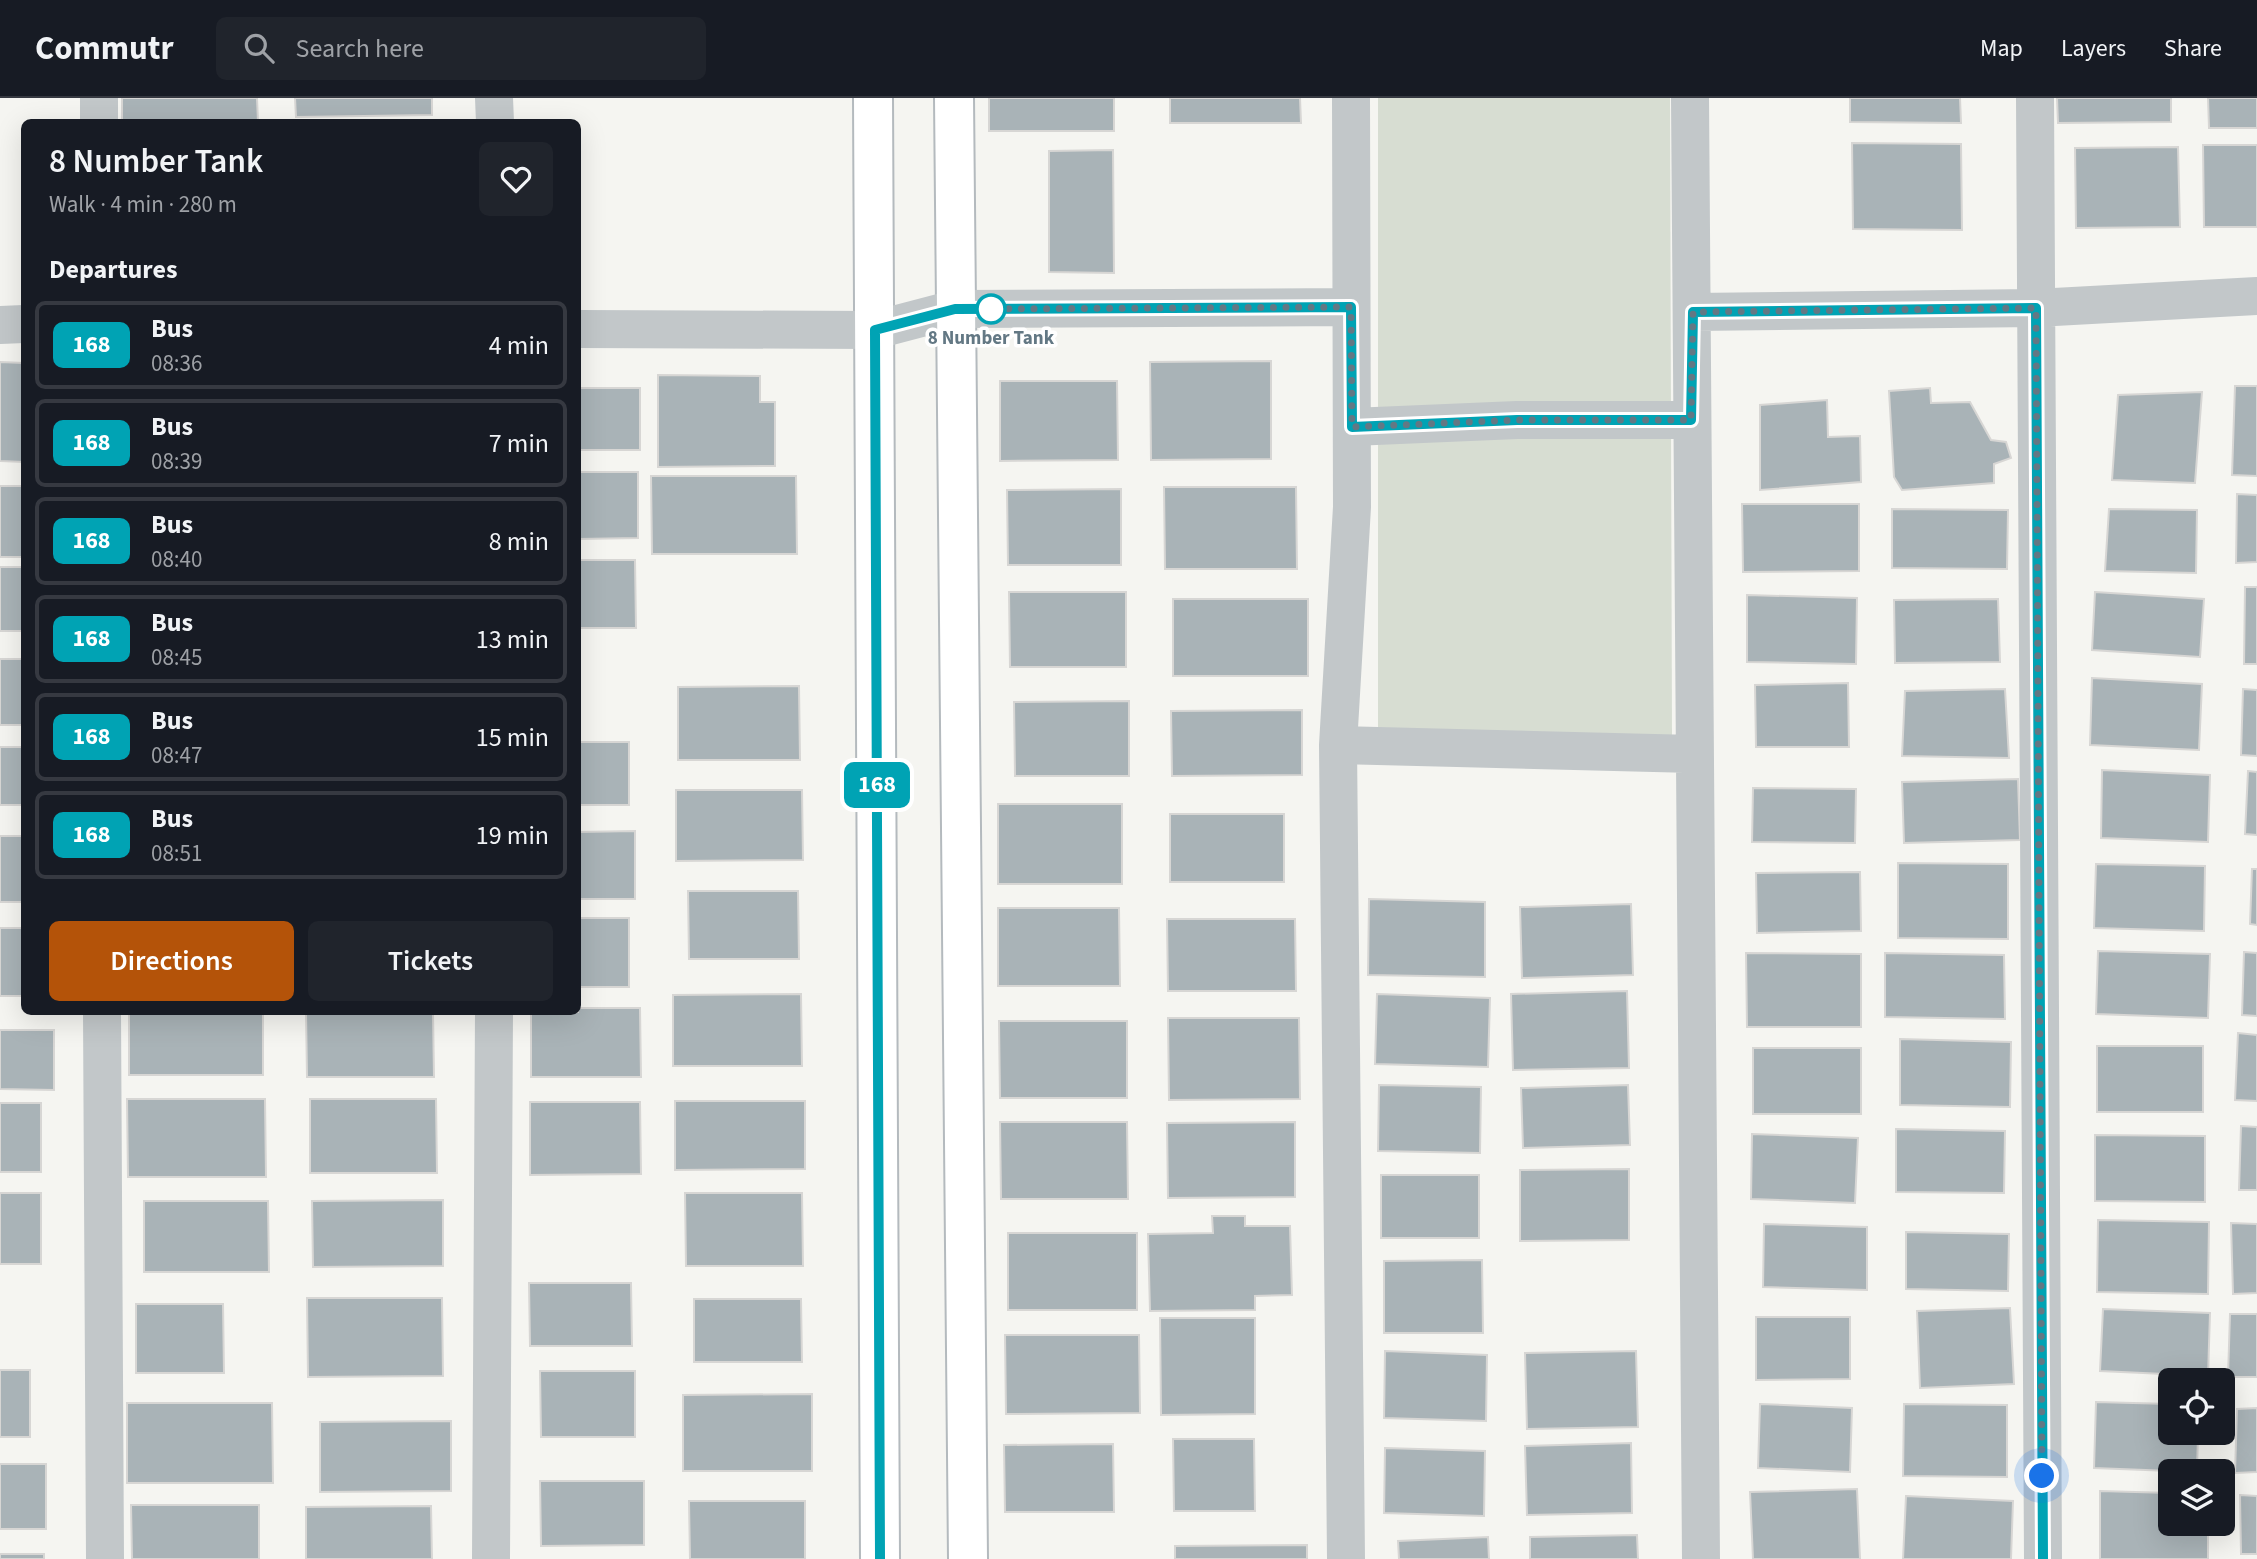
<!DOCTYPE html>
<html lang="en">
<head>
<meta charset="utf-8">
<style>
  body { margin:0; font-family:"Source Sans 3",sans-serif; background:#20242c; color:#f1f3f6; height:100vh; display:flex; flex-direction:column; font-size:26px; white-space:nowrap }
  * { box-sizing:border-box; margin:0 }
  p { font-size:23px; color:#9ea1a6 }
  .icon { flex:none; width:38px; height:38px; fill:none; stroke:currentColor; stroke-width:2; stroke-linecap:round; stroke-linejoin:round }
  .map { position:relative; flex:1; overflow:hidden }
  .sheet { position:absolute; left:21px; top:21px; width:560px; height:896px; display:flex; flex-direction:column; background:#171b24; border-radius:10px; box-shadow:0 7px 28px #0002 }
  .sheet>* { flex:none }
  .badge { padding:0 14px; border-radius:10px; font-size:24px; line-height:46px }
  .tools { position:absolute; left:2158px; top:1270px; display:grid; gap:14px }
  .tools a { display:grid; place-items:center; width:77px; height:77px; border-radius:10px; background:#171b24; box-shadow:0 7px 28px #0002; font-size:35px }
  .you { position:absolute; width:35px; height:35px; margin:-18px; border:5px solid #fff; border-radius:50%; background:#1a73e8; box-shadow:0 0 0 10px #1a73e833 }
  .map>.badge { position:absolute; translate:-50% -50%; box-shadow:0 0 0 4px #fff }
  h2 { padding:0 28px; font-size:26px; line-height:63px }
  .round { display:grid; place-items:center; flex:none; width:74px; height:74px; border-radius:10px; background:#20242c }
  .overview { display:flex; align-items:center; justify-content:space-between; height:119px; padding:0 28px }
  h1 { font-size:33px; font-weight:600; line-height:52px }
  .button { display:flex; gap:14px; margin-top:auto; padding:14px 28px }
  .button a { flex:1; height:80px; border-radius:10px; background:#b45309; color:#fff; font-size:28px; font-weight:600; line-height:80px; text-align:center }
  .button a+a { background:#20242c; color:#f1f3f6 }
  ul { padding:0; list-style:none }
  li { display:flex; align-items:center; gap:21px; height:88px; margin:0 14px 10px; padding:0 14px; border:4px solid #363941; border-radius:10px }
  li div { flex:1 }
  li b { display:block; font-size:26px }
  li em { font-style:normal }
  li .badge { min-width:77px; font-weight:700; text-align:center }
  header { display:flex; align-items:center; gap:42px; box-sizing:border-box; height:98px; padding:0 35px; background:#171b24; border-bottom:2px solid #363941 }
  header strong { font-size:33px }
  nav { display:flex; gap:38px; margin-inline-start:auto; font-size:24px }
  .search { width:490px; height:63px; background:#20242c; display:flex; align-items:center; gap:18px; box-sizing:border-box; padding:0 24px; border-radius:10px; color:#9ea1a6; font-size:26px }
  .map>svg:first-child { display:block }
  .green { fill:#d7ddd2 }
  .building { fill:#a9b3b7; stroke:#d7d6d4; stroke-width:2 }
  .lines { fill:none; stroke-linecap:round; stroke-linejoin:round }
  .secondary-casing { stroke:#b4babe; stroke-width:42 }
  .street { stroke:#c2c7c9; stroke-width:38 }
  .secondary { stroke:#fff; stroke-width:38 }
  .line-casing { stroke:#fff; stroke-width:16 }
  .line { stroke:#00a3b4; stroke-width:10 }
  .walk { stroke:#637884; stroke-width:7; stroke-dasharray:0 12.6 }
  .stop-dot { fill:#fff; stroke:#00a3b4; stroke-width:3.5 }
  .labels { text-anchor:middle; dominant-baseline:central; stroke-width:7; stroke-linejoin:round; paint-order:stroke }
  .stop-label { font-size:19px; font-weight:bold; fill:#637884; stroke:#fff }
</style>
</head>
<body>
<header>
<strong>Commutr</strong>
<div class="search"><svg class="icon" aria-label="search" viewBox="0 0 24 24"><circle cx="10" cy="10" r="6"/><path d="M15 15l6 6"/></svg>Search here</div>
<nav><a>Map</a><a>Layers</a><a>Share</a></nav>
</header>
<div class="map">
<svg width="2257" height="1461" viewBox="0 0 2257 1461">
  <rect width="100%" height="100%" fill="#f5f5f1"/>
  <path class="green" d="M1378,0H1670L1672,640L1378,634Z"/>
  <path class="building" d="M122,0H257L258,24H122Z
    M295,0H432V17L296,19Z
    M989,0H1114V33H989Z
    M1170,0H1300L1301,25H1170Z
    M1850,0H1960L1961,25L1850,24Z
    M2057,0H2171V24L2058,25Z
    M2208,0H2257V30H2209Z
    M1852,45L1961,46L1962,132L1853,131Z
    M2203,47H2257V129H2204Z
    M2178,49L2180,129L2076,130L2075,50Z
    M1113,52L1114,175L1049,174V53Z
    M1271,263V361L1151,362L1150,264Z
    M0,264L24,265V364L0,363Z
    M658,277L760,278V304H775V368L658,369Z
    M1000,283H1117L1118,362L1000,363Z
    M2235,288H2257V378L2232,377Z
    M578,290H640V352H578Z
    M1930,290L1931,305L1970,304L1991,342L2006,344L2011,360L1994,366V385L1902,392L1894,379L1889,293Z
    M2202,294L2195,385L2112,382L2118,297Z
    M1827,302L1828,339L1860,338L1861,384L1760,392V307Z
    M578,374H638V440L578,441Z
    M651,378H796L797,456H652Z
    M0,388H24V459H0Z
    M1164,389H1296L1297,471H1165Z
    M1121,391V467H1008L1007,392Z
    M2237,396L2257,397V464L2236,465Z
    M1742,406H1859V473L1743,474Z
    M1892,411L2008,412L2007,471L1892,470Z
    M2109,411L2197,412L2196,475L2105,473Z
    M578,462H635L636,530H578Z
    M0,469H24V533H0Z
    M2245,489H2257V566H2244Z
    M1009,494H1126V569H1010Z
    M2095,494L2204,501L2200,559L2092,552Z
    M1747,497L1857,500L1856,566L1747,564Z
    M1173,501H1308V578H1173Z
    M1998,501L2000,564L1895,565L1894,502Z
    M0,561H24V627H0Z
    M2092,580L2202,586L2199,652L2090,647Z
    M1848,585L1849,649H1756L1755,587Z
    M799,588L800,662H678V589Z
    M2005,591L2009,660L1902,658L1905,593Z
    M2243,591L2257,592V658L2241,657Z
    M1129,603V678H1015L1014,604Z
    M1302,612V677L1172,678L1171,613Z
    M578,644H629V707H578Z
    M0,649H24V707H0Z
    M2102,672L2210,677L2208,744L2101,740Z
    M2248,673L2257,674V737L2245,736Z
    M2018,681L2020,742L1904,745L1902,684Z
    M1753,690L1856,691L1855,745L1752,744Z
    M676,692H802L803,762L676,763Z
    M998,706H1122V786H998Z
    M1170,716H1284V784H1170Z
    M635,733V801H578V734Z
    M0,738H24V804H0Z
    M1898,765L2008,766V841L1898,840Z
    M2096,766L2205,768L2204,833L2094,830Z
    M2252,771H2257V827L2250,826Z
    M1860,774L1861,833L1757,835L1756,775Z
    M688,793H798L799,861H689Z
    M1369,801L1485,804V879L1368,877Z
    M1631,806L1633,877L1522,880L1520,809Z
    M998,810H1119L1120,888H998Z
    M578,820H629V889H578Z
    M1167,821H1295L1296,893H1168Z
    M0,830H24V898H0Z
    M2098,853L2210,856L2208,920L2096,916Z
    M2244,854L2257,855V918L2242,917Z
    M1746,855L1861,856V929H1747Z
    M1885,855L2004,857L2005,921L1885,919Z
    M1627,893L1629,970L1513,972L1511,896Z
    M801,896L802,968H673V897Z
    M1377,896L1490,900L1488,969L1375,966Z
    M578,910H640L641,979H531V914H578Z
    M129,914H263V977H129Z
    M306,914H433L434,979H307Z
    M1168,920H1299L1300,1001L1169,1002Z
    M999,923H1127V1000H1000Z
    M0,932H54V992L0,991Z
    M2238,935L2257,937V1003L2235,1002Z
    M1900,941L2011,944L2010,1009L1900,1007Z
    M2097,948H2203V1014H2097Z
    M1753,950H1861V1016H1753Z
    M1379,987L1481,989L1480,1055L1378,1053Z
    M1628,987L1630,1047L1523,1050L1521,990Z
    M127,1001H265L266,1079H128Z
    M310,1001H436L437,1075H310Z
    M675,1003H805V1071L675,1072Z
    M530,1004H640L641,1076L530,1077Z
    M0,1005H41V1074H0Z
    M1000,1024H1127L1128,1101H1001Z
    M1295,1024V1099L1168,1100L1167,1025Z
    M2241,1028L2257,1029V1092H2239Z
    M1896,1031L2005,1033L2004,1095L1896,1094Z
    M1752,1036L1858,1040L1855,1105L1751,1101Z
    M2095,1037L2205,1038V1104L2095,1103Z
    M1629,1071V1142L1520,1143V1072Z
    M1381,1077H1479V1140H1381Z
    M0,1095H41V1166H0Z
    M685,1095H802L803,1168H686Z
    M443,1102V1168L313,1169L312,1103Z
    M144,1103H268L269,1174H144Z
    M1212,1118H1245V1128H1290L1292,1197L1255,1198V1212L1150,1213L1148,1136L1213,1135Z
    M2098,1122L2209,1124L2208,1196L2097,1194Z
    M2231,1125L2257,1126V1195L2233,1196Z
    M1764,1126L1867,1129V1192L1763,1189Z
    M1906,1134L2009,1136L2008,1193L1906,1191Z
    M1008,1135H1137V1212H1008Z
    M1482,1162L1483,1235H1384V1163Z
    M529,1185H631L632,1248H530Z
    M307,1200H442L443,1278L308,1279Z
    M694,1201H801L802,1264H694Z
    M136,1206H223L224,1275H136Z
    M2010,1210L2014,1286L1920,1290L1917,1213Z
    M2103,1211L2210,1215L2208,1278L2100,1273Z
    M2230,1216H2257V1279H2228Z
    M1756,1219H1850V1281L1756,1282Z
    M1160,1220H1255V1316L1161,1317Z
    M1005,1237H1139L1140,1315L1006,1316Z
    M1385,1253L1487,1257L1486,1323L1384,1320Z
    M1636,1253L1638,1329L1527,1331L1525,1255Z
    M0,1272H30V1339H0Z
    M540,1273H635V1339H541Z
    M812,1296V1373H683V1297Z
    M2096,1304L2170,1306V1335H2198L2197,1374L2094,1370Z
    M127,1305H272L273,1385H127Z
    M1760,1306L1852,1310L1850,1374L1758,1370Z
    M1904,1306L2007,1307V1379L1903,1378Z
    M2257,1310V1374L2235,1375L2237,1311Z
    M451,1323V1393L320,1394V1324Z
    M1173,1341H1254L1255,1413H1174Z
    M1631,1345L1632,1415L1527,1417L1525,1348Z
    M1113,1346L1114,1414H1005L1004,1347Z
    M1385,1350L1485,1353L1484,1418L1384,1415Z
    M0,1366H46V1431H0Z
    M540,1383H644V1447L541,1448Z
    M1857,1391L1860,1461H1753L1750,1394Z
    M2100,1393L2170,1395V1426H2208V1461H2100Z
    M2240,1397L2257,1398V1456H2241Z
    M1906,1398L2013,1403L2011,1461H1903Z
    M689,1403H805V1461H690Z
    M131,1407H259V1461H132Z
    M431,1408L432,1461H306V1409Z
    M1637,1437L1638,1461H1530V1439Z
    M1488,1439L1489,1461H1399L1398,1443Z
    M1307,1447V1461H1175V1448Z
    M0,1456H44V1461H0Z"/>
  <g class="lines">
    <defs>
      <path id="secondary" d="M873,0L880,1461
        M954,0L968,1461"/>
    </defs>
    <use href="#secondary" class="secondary-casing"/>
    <path class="street" d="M99,0V24
      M494,0L495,24
      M1690,0L1701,1461
      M2035,0L2043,1461
      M1693,214L2036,210L2257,198
      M0,227L24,226
      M578,231L875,232L955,211L1351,209
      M1352,329L1517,322H1691
      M1338,647L1694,656
      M102,914L105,1461
      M491,1461L494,914
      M1346,1461L1338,647L1352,409L1351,0"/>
    <use href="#secondary" class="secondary"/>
  </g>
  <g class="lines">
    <defs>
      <path id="line" d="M880,1461L875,232L955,211L1351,209L1352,329L1517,322H1691L1693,214L2036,210L2043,1461"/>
    </defs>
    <use href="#line" class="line-casing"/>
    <use href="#line" class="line"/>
    <path class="walk" d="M991,211H981L1351,209L1352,329L1517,322H1691L1693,214L2036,210L2042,1378"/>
  </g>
  <circle class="stop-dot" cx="991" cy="211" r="14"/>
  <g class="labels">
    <g class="stop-label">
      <text x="991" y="240">8 Number Tank</text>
    </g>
  </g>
</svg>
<div class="tools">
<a><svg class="icon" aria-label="locate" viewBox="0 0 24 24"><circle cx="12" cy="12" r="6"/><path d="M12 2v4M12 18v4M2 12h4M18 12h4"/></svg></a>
<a><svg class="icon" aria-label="layers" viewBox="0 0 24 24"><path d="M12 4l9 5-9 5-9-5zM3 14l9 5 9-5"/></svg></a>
</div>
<div class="you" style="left:2042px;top:1378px"></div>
<b class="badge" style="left:877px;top:687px;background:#00a3b4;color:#fff">168</b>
<section class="sheet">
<div class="overview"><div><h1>8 Number Tank</h1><p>Walk · 4 min · 280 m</p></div><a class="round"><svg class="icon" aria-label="heart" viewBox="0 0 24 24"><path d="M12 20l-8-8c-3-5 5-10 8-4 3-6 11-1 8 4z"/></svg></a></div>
<h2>Departures</h2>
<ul>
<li><span class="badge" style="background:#00a3b4;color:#fff">168</span><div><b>Bus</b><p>08:36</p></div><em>4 min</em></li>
<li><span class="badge" style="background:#00a3b4;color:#fff">168</span><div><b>Bus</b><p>08:39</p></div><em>7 min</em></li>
<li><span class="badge" style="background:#00a3b4;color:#fff">168</span><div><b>Bus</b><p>08:40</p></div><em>8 min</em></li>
<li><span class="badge" style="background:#00a3b4;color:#fff">168</span><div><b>Bus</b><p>08:45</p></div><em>13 min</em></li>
<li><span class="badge" style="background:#00a3b4;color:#fff">168</span><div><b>Bus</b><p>08:47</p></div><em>15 min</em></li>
<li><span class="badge" style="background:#00a3b4;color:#fff">168</span><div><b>Bus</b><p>08:51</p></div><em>19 min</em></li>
</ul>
<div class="button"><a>Directions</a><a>Tickets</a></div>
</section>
</div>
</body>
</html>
